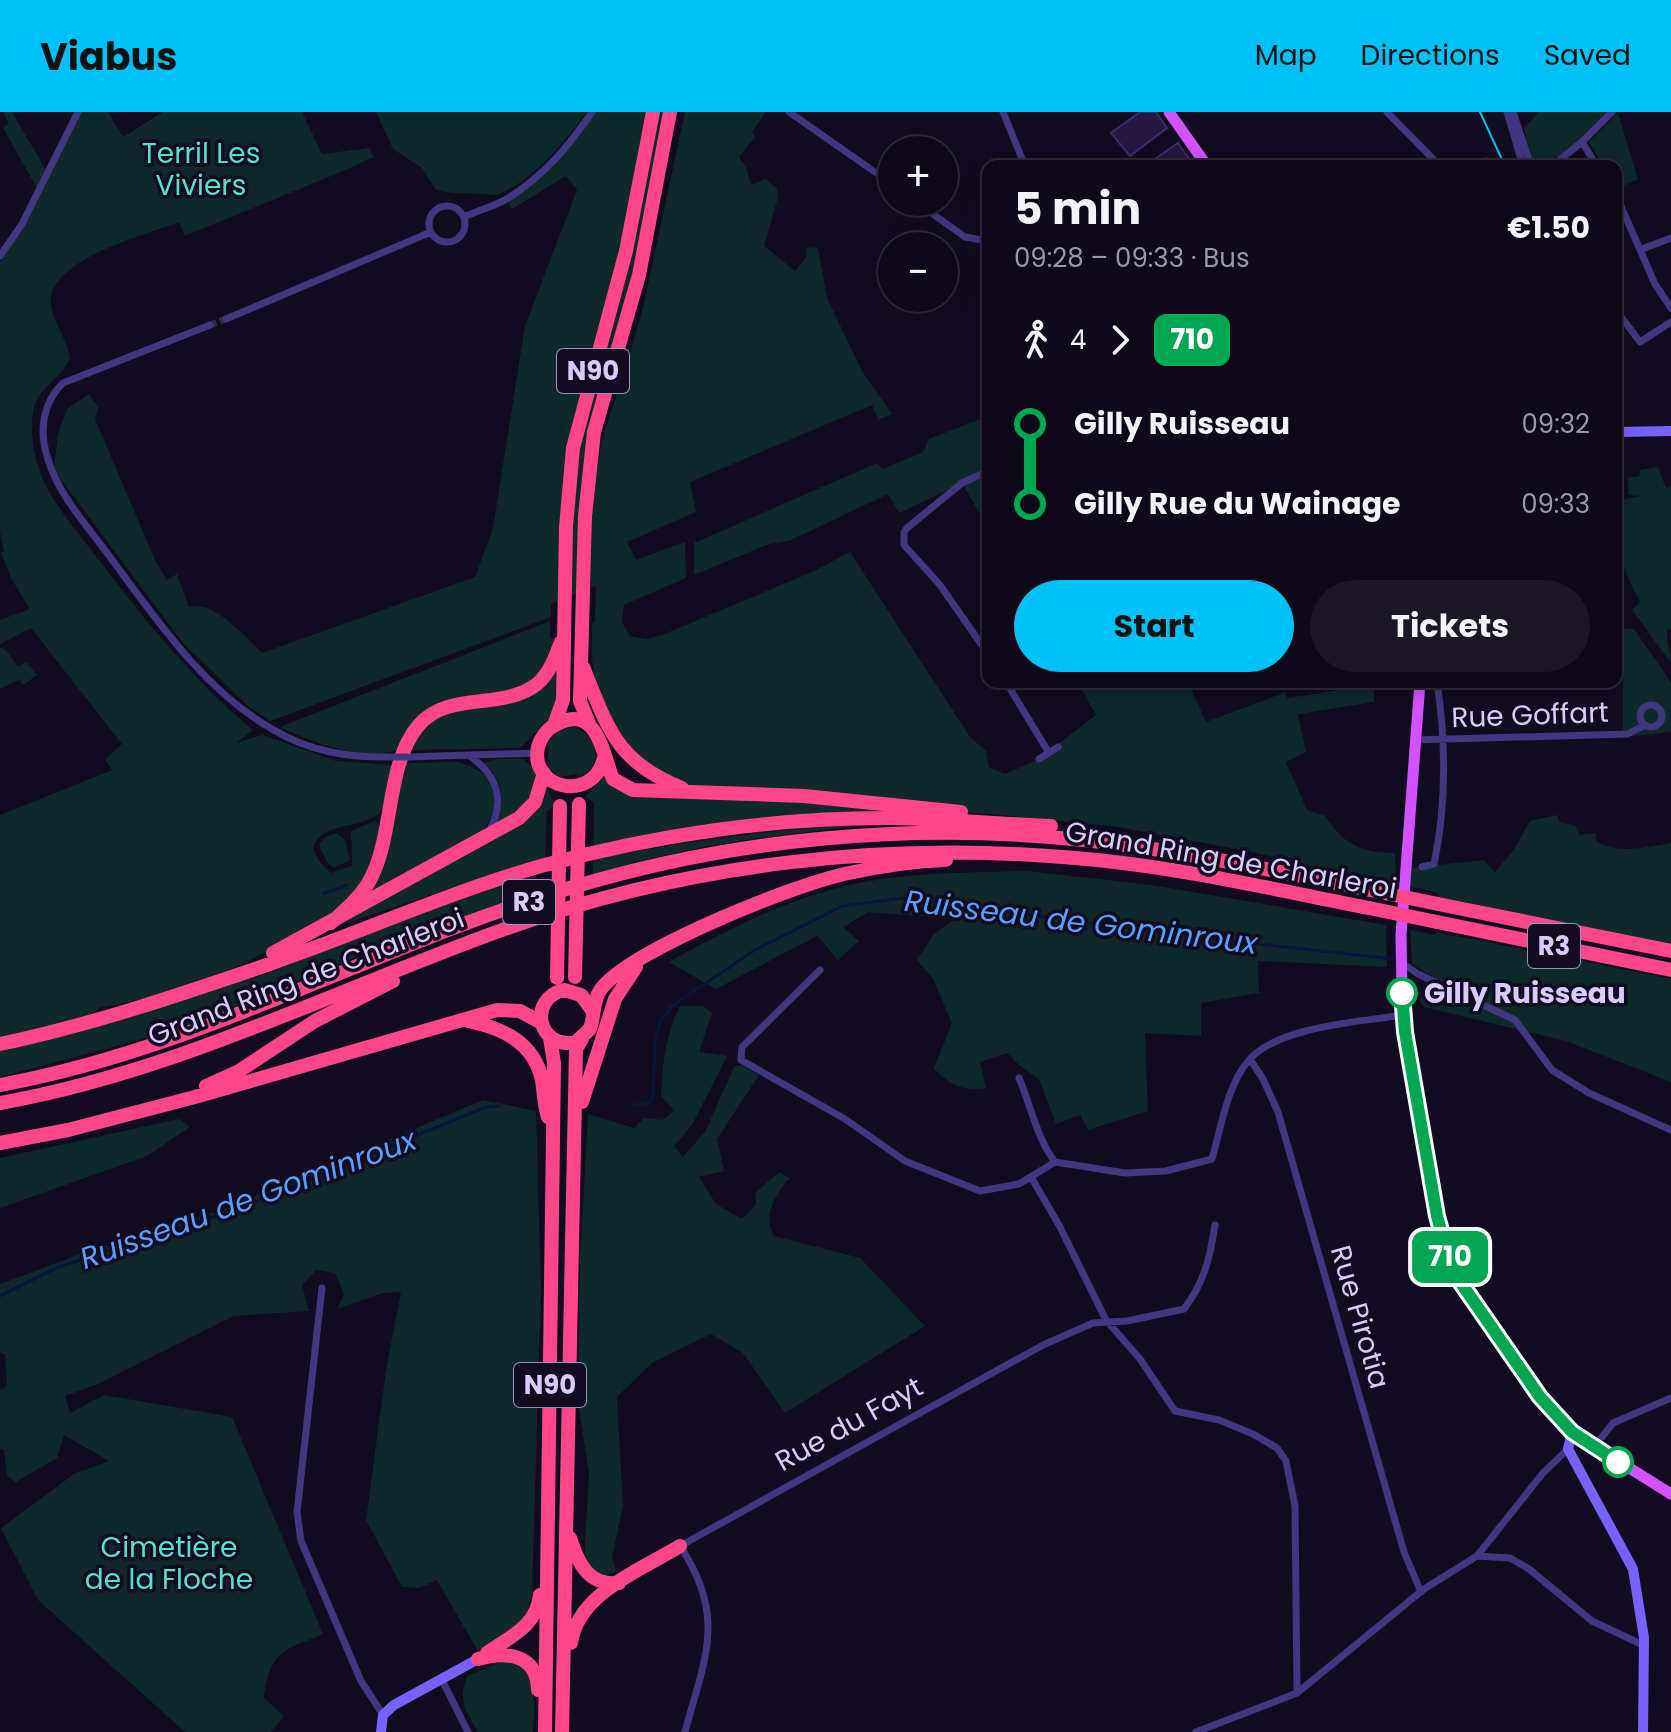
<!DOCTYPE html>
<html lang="en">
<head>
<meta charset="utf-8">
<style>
  body { margin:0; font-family:Poppins,sans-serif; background:#1c1725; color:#f1f3f6; height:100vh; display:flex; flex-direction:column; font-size:30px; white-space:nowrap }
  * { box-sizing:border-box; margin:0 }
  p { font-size:26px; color:#9b9aa2 }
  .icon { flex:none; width:44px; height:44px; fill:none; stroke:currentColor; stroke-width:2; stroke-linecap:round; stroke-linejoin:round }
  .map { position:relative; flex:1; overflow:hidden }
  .details { position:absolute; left:982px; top:48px; width:640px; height:528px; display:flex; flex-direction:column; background:#0e0918; border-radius:16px; box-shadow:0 4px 20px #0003,0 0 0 2px #2e2a37 }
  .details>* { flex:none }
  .badge { padding:0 16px; border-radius:12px; font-size:28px; line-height:52px }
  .controls { position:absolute; left:878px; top:24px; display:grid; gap:16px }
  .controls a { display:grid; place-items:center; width:80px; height:80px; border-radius:50%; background:#0e0918; box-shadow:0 4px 20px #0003,0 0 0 2px #2e2a37; font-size:40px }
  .map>.badge { position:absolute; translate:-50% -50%; box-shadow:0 0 0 4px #fff }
  .legs { display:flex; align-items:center; gap:12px; height:88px; padding:0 32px; font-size:26px }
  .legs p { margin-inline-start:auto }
  .summary { display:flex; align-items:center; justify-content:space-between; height:136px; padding:0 32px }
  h1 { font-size:44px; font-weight:700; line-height:60px }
  .action { display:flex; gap:16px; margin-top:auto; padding:16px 32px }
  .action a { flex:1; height:92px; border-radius:48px; background:#00c1f6; color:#111; font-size:32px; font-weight:700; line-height:92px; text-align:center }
  .action a+a { background:#1c1725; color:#f1f3f6 }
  ul { padding:0 32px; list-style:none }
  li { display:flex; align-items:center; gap:28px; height:80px; font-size:30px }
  li i { display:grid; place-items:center; width:12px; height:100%; margin:0 10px; background:currentColor }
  li i::after { content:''; width:20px; height:20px; margin:-10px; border:6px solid; border-radius:50%; background:#0e0918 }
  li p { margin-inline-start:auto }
  li:first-child i { background:linear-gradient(#0000 50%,currentColor 0) }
  li:last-child i { background:linear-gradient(currentColor 50%,#0000 0) }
  header { display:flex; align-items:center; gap:48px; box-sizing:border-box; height:112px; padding:0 40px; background:#00c1f6; color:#111 }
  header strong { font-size:38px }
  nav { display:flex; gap:44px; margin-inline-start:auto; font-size:28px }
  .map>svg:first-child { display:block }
  .green { fill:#0f282a }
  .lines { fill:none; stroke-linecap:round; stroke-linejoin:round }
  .stream { stroke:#08153d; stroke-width:3 }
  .building { fill:#251841; stroke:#3f296e; stroke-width:2 }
  .street-tunnel { stroke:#302941; stroke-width:7; stroke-dasharray:7 3.5; stroke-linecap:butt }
  .street { stroke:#413680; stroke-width:7 }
  .secondary { stroke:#7862ff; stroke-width:10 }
  .primary { stroke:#d252ff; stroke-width:11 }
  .highway { stroke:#ff4689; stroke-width:14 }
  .tram { stroke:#00c1f6; stroke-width:2 }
  .street-bridge { stroke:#413680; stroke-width:7 }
  .highway-bridge { stroke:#ff4689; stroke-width:14 }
  .line-1-casing { stroke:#fff; stroke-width:18 }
  .line-1 { stroke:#00a651; stroke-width:12 }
  .stop-1-dot { fill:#fff; stroke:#00a651; stroke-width:4 }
  .labels { text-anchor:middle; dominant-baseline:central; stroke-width:7; stroke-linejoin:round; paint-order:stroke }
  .shield { fill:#120c20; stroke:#9c92bc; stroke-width:2 }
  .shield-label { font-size:26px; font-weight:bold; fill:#d7cbff }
  .park-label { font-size:28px; fill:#55e1ce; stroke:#120c20 }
  .street-label { font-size:28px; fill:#d7cbff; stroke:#120c20 }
  .stop-label { font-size:28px; font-weight:bold; fill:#d7cbff; stroke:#120c20; text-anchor:start }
  .water-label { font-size:30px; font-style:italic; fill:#599fff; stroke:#120c20 }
</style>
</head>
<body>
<header>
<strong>Viabus</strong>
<nav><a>Map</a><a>Directions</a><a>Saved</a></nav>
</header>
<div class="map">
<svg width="1671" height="1620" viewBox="0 0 1671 1620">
  <rect width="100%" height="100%" fill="#120c20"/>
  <path class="green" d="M3,0H12L46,58L37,76L3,16L9,12Z
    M82,0H108L123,25L163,0H302L322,42L369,36L374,45L348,57L185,124L179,110C146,123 44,148 51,194C54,213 68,228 70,247C59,268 37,276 33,301C29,326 36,356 48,378C63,404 84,428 102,452C149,513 194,569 253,618L236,631L262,623L336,649L395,653C392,666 391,685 384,696C368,719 326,707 314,733C313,745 323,753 331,761L352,754L351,719L375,709L382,717L373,753L362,771L328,806L241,853L175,880L99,896C85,913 23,919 0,924V703L112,658L105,647L122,632L31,516L0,532V508L30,497L12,468L1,441L4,439L0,420V150L28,108Z
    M376,0H587C567,27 527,76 494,83C474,80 454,84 435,77L422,56L393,37Z
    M590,0H647L626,114L569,333L560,488L551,492V505L270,609L249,595L183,531L54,358L58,322L67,297L89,282L98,295L95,307L155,448L167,468L177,462L189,495C217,489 243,524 262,541L475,465L493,416L525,214L577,78L566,64L512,97L508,91L572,29Z
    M658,0H665L625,196L608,251L577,481L569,484L579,325Z
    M685,0H766L752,20L755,25L739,45L746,55L751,73L766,67L777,77L778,85L764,134L795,159L806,146L807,135L818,136L827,186L863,261L892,302L879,308L872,293L690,370L696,400L627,430L636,448L685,430L686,466L624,493L622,510L630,524L646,527L662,523L812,460L850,440L970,625L986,639L989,655L1005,662L1039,647L1096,603L1078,570H1188L1206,610L1286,580L1287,586L1374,573V590L1298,602L1306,640L1286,650L1307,698L1325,704C1345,733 1359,740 1395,741L1396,772L1371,766V769L1364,768L1253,740L1112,714L680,672C634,650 600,607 593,556C591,542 592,526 592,512L595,510L596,474L591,475L592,386L602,328L641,205Z
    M1539,0H1607C1587,20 1561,55 1531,49L1524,16Z
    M1618,1L1638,67L1617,77L1616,54H1603L1589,30Z
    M988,304V416L962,371L899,401L888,382L789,429L769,432L694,463V431L877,351L883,357L923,340L929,327Z
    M1658,355L1666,376L1671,375V517L1667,518C1666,529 1671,539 1671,551L1632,498L1640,490C1627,466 1616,441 1616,414L1622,413L1621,388L1641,384L1629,383L1627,366L1639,364L1640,358Z
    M550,509V527L556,525L540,561L523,574L409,615L398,638C363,649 313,631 280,615Z
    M1620,516L1634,517L1671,570V620L1623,625V551Z
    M0,536L5,537L18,555L26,550L37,563L23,573L19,568L0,577Z
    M554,555L559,557L560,585L552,604L520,636L408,638C429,587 461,604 500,589C519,581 537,566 554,555Z
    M573,615C598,622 605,654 579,665L575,662L559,665L548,654V630L557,619Z
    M497,647H523L538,661L530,691L494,715C506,690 504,670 484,651Z
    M458,650C493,658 506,687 484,717L366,785L404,651Z
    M607,661L615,673L905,700L594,734V690L585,685Z
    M548,677L555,694L547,699L545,748L514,755L329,817L472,738L540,689Z
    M1557,703L1560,711L1575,713L1579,723L1596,721V729C1620,743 1645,735 1671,731V833L1439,785V781L1409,774V756L1484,748L1495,760L1513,739L1530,709Z
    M892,711C791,721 690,731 593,763V747C692,728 791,715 892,711Z
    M337,721L345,728L350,748L334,756L328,752L319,733L325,725Z
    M1027,759L1152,773L1386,813L1387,855L1258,849L1259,881L1201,891V924L1145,921L1148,999L1088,1018L1080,1003L1056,1012L1039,967L1019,953L1007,941L980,950L986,976C964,980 949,973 934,956L952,911L933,867L917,848L933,823L954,807L868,800L843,815L859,829L838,848L817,824L716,877L669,850C724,819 787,787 850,773C907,760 969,761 1027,759Z
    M535,763L540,776L366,841L180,917L0,965V933L266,862L434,796Z
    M1410,818L1435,823L1436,820L1671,867V970L1566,929L1424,895L1419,888L1435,866L1412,852Z
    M680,894H703L712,901L699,940L727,944L692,1013L674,1034L683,1045L705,1020L734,955L741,953L759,963L717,1027L724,1059L699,1065L716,1092L742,1107L756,1093L755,1081L779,1060L790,1066C776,1081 762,1103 774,1124L860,1146L925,1214L785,1301L743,1241L711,1222L652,1251L617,1285L623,1394L612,1445L616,1459C602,1469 591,1458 584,1446L589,1361L578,1291L580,1148L588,1002L634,1016L644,1006L663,1008L674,998L661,984C663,951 665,923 680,894Z
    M483,988L536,999L541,1179L532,1481L524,1510L478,1539L437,1468L419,1476L402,1475L366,1408L386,1258L401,1180L383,1181L337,1197L344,1182L335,1161L316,1158L302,1173L309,1199L233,1204L98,1272L65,1284L70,1301L104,1283L232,1305L323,1522C282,1539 270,1539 264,1586L284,1604L271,1620H185L38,1488L1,1416L74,1362L109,1349L64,1323L57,1346L16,1370L7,1364L4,1338L0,1336V1278L7,1274L5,1243L0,1240V1172L83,1141L224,1097Z
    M179,1007L190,1015L147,1044L0,1096V1046Z
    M503,1549H517C537,1569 535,1593 533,1620H478C465,1597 458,1590 467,1564Z"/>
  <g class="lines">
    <path class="stream" d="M324,781L347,773
      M633,993L648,991L653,985L655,930L660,910L672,894L755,838L842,794L903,786L1222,828L1393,847
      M0,1184L56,1156L246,1094L486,995L499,994"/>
  </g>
  <path class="building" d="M1140,0H1156L1167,16L1130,44L1111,21Z
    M1178,31L1194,54H1145L1165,40Z"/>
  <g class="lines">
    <path class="street-tunnel" d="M210,213L226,207"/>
    <path class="street" d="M789,0L892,72
      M1003,0L1025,54
      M1387,0L1440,54
      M1507,0L1523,54
      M1513,0L1531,54
      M1582,30L1597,54
      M1553,53L1582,30L1612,0
      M1474,54L1487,49
      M1616,83L1655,172L1671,196
      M916,90L965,125L988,129
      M429 112a18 18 0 1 1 36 0a18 18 0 1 1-36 0Z
      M464,105C478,98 497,94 510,85C545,62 569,34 592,0
      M1642,137L1671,126
      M0,144L22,112L78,0
      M1616,198L1640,230L1671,210
      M226,207L431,120
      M210,213L63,271C43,290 39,318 47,344C57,381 85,411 107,441C154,504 202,577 272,617C310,640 350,646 394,645
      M988,359L962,371L907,416L904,420V433L940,473L988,542
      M1006,570L1049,641
      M1640 604a11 11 0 1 1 22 0a11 11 0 1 1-22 0Z
      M1414,628L1628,622L1645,613
      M407,645L538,641
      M471,645C499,665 505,689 489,720
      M1039,647L1058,635
      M1422,755L1434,752C1447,691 1446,631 1437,570
      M1401,850L1418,862L1515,908L1552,958L1589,981L1671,1018
      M820,858L742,935L741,948L845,1007L905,1049L980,1079L1019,1072L1055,1050
      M1250,947L1263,967L1278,1000L1404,1440L1421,1480
      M1019,966C1031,994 1037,1027 1055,1050
      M1055,1050L1125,1061L1166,1059L1212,1047C1221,1016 1227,973 1249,948C1279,914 1360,910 1403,903
      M1031,1065L1059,1113L1106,1208L1140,1247L1175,1299L1219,1308L1253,1322L1277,1336L1286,1349L1295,1394L1297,1581
      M322,1176L297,1400L301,1429L361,1569L383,1603
      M1594,1335L1613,1311L1671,1286
      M1477,1444L1510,1446L1529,1457L1592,1509L1643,1533
      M442,1568L468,1620
      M685,1620C705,1545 727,1505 680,1434L1043,1233L1093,1211L1127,1209L1184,1197C1204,1171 1210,1146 1215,1113
      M1196,1620L1297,1581L1424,1477L1477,1444L1543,1361L1568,1337"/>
    <path class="secondary" d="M1616,320L1671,319
      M1572,1320L1568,1337L1633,1457L1644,1526L1643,1620
      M381,1620L383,1603L394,1593L478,1547"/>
    <path class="primary" d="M1169,0L1207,54
      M1420,570L1401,823L1402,881L1405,920L1437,1104L1446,1137L1461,1171L1482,1204L1540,1285L1572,1320L1671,1382"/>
    <path class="highway" d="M583,555C608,616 616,650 682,676
      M554,613L563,588L566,415L573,336L626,139L653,0
      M590,614L580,589L585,404L594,320L639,163L670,0
      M604,646C593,692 529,677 538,635C541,625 548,616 557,612C598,591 603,644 613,667L633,678L804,684L961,700
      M1438,792L1671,839
      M1437,810L1671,858
      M331,811C346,797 362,784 371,766C394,721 386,653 418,614C448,578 503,599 537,572C550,561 555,545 561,530
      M273,841L519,706L535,690L544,661
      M592,898L581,883L564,878C526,887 539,939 576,930L590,917C595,903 592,889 601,877C632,837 798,771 849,761C881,754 915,749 946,748
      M468,909C502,916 534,930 542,968C544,981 544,993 548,1005
      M0,932C91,913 179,883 267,853C359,821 447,781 541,754C654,723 777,705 894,706C947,707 999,712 1051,714
      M0,973C200,937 377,833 570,776C734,726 913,710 1083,728C1180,738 1275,759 1370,778
      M206,974L239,959L315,909L393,869
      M582,990L615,887L636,855
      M0,991C176,960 335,878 502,818C685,752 882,729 1075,746C1174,754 1272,777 1369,796
      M0,1031L68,1018L195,985L497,898L520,899L540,910
      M570,1426C578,1451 588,1474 619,1471
      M571,1531C578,1481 641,1458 680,1434
      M487,1541C511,1524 536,1515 540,1483
      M478,1547C507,1539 537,1542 538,1578
      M545,1620L554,951L550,926
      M562,1620L576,937L582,927"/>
    <path class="tram" d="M1480,0L1505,54"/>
    <path class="street-bridge" d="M394,645H407"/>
    <path class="highway-bridge" d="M1370,778L1438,792
      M1369,796L1437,810
      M575,865L579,692
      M557,866L560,694"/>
  </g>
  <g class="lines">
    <defs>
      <path id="line-1" d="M1402,881L1405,920L1437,1104L1446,1137L1461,1171L1540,1285L1572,1320L1618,1350"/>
    </defs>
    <use href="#line-1" class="line-1-casing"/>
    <use href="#line-1" class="line-1"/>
  </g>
  <g class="stop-1-dot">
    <circle cx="1402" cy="881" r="14"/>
    <circle cx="1618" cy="1350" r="14"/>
  </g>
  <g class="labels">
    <g class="shield">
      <rect x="557" y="237" width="72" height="44" rx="6"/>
      <rect x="503" y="768" width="52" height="44" rx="6"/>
      <rect x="1528" y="812" width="52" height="44" rx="6"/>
      <rect x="514" y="1251" width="72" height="44" rx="6"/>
    </g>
    <g class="shield-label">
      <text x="593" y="259">N90</text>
      <text x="529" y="790">R3</text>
      <text x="1554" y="834">R3</text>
      <text x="550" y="1273">N90</text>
    </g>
    <g class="park-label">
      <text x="201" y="41">Terril Les<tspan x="201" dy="32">Viviers</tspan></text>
      <text x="169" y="1435">Cimetière<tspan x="169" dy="32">de la Floche</tspan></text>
    </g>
    <g class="street-label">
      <text transform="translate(1530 603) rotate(-2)">Rue Goffart</text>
      <text transform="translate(1231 748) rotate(10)">Grand Ring de Charleroi</text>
      <text transform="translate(306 865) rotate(-21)">Grand Ring de Charleroi</text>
      <text transform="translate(1360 1205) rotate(74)">Rue Pirotia</text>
      <text transform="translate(849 1312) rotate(-29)">Rue du Fayt</text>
    </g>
    <g class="stop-label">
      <text x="1424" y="881">Gilly Ruisseau</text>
    </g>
    <g class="water-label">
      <text transform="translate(1081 810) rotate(7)">Ruisseau de Gominroux</text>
      <text transform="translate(248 1087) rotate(-20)">Ruisseau de Gominroux</text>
    </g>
  </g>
</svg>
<div class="controls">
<a>+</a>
<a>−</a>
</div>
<b class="badge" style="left:1450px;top:1145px;background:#00a651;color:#fff">710</b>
<section class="details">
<div class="summary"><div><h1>5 min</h1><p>09:28 – 09:33 · Bus</p></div><b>€1.50</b></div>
<div class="legs"><svg class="icon" aria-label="walk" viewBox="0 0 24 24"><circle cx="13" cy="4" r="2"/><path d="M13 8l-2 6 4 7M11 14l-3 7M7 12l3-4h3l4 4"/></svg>4<svg class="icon" aria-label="forward" viewBox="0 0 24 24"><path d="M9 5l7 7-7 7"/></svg><b class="badge" style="background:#00a651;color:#fff">710</b></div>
<ul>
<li><i style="color:#00a651"></i><b>Gilly Ruisseau</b><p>09:32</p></li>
<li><i style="color:#00a651"></i><b>Gilly Rue du Wainage</b><p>09:33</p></li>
</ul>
<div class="action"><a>Start</a><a>Tickets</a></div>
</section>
</div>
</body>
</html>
